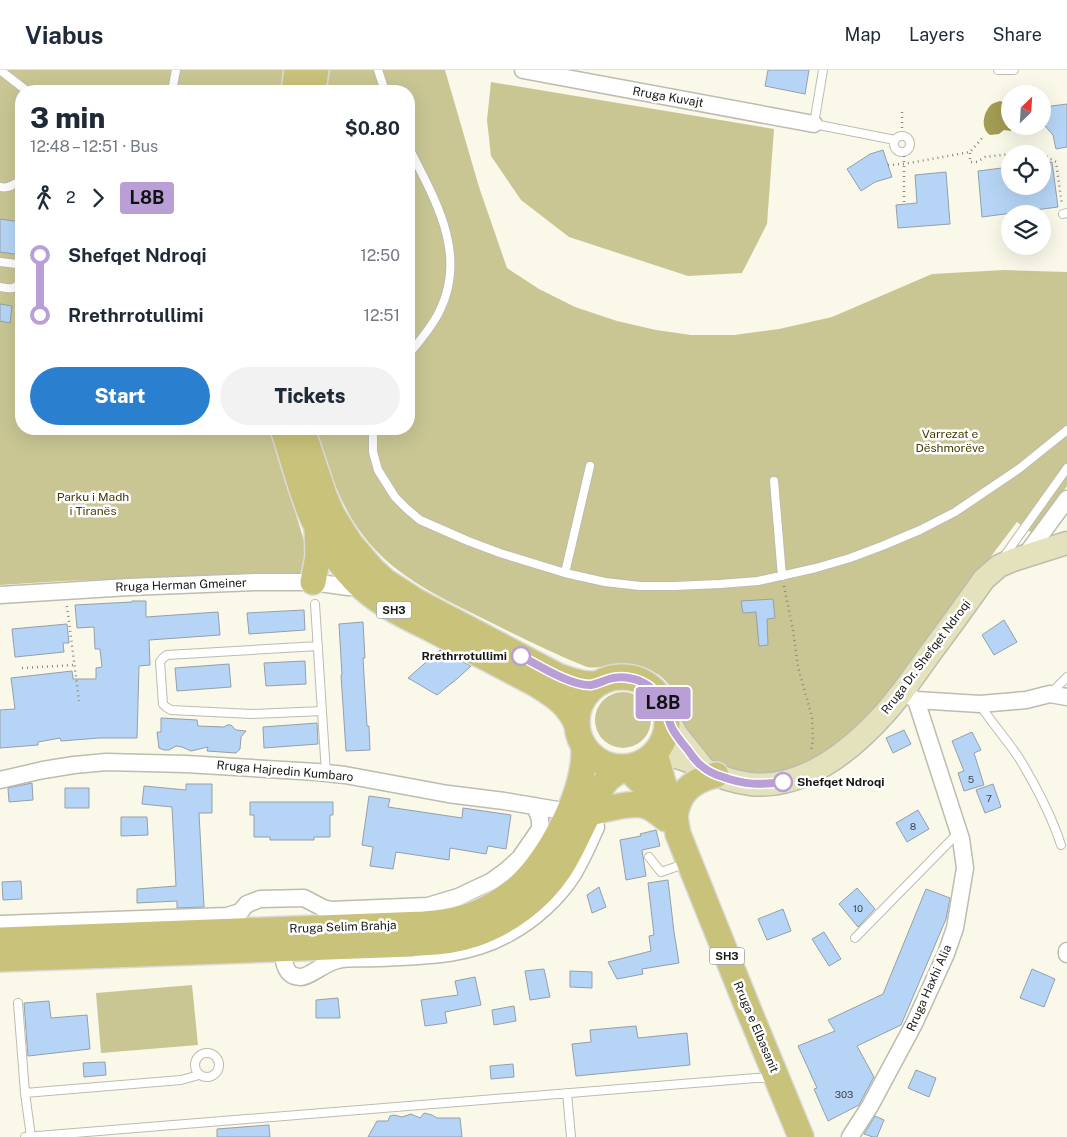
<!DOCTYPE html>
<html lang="en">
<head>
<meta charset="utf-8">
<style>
  body { margin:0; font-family:"Public Sans",sans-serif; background:#f2f2f3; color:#1f2937; height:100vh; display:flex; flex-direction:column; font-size:19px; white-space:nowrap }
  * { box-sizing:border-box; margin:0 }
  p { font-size:16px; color:#747a83 }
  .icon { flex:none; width:28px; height:28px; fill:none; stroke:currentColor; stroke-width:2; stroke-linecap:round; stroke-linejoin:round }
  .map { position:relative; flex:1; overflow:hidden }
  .sheet { position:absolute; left:15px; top:15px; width:400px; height:350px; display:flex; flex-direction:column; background:#fff; border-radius:20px; box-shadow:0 5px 20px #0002 }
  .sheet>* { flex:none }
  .badge { padding:0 10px; border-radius:4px; font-size:18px; line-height:32px }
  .needle { width:32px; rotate:25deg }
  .fabs { position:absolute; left:1001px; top:15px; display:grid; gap:10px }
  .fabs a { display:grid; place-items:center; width:50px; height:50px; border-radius:50%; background:#fff; box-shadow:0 5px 20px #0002; font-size:25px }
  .map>.badge { position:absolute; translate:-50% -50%; box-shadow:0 0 0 2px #fff }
  .legs { display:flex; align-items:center; gap:8px; height:55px; padding:0 15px; font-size:16px }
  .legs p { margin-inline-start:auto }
  .summary { display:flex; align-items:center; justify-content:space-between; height:85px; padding:0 15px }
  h1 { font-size:28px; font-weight:800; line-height:38px }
  .primary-button { display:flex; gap:10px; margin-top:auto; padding:10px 15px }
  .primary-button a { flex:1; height:58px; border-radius:30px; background:#2a80ce; color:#fff; font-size:20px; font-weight:800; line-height:58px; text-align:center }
  .primary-button a+a { background:#f2f2f3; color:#1f2937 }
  ul { padding:0 15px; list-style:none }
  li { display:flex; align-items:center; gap:18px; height:60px; font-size:19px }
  li i { display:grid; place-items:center; width:8px; height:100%; margin:0 6px; background:currentColor }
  li i::after { content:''; width:12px; height:12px; margin:-6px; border:4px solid; border-radius:50%; background:#fff }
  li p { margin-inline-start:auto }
  li:first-child i { background:linear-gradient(#0000 50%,currentColor 0) }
  li:last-child i { background:linear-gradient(currentColor 50%,#0000 0) }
  header { display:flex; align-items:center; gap:30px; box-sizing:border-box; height:70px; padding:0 25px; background:#fff; border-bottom:1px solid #e0e1e3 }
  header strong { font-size:24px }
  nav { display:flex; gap:28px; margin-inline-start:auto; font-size:18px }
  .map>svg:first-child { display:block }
  .green { fill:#c9c694 }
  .water { fill:#a49d55 }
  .building { fill:#b6d5f6; stroke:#959faa }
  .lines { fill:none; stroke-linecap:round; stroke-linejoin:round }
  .service-casing { stroke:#bdbcae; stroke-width:10 }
  .minor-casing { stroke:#bdbcae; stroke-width:19 }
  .secondary-casing { stroke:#bdbcae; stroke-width:25 }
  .primary-casing { stroke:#dadad9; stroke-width:28 }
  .path { stroke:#8a897f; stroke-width:2.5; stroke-dasharray:1 4; stroke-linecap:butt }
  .service { stroke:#fff; stroke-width:8 }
  .minor { stroke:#fff; stroke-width:16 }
  .secondary { stroke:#e4e1bd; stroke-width:22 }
  .primary { stroke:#c9c27a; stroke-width:25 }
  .line-1-casing { stroke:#fff; stroke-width:11 }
  .line-1 { stroke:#b99fd6; stroke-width:8 }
  .stop-1-dot { fill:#fff; stroke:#b99fd6; stroke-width:2.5 }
  .labels { text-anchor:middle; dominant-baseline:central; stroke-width:5; stroke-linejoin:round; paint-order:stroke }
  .number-label { font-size:10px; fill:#40484c }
  .shield { fill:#fff; stroke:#5e5e5a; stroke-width:1 }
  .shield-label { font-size:11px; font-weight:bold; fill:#191914 }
  .street-label { font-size:12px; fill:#191914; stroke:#fff }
  .park-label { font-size:12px; fill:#413c00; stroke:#fff }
  .stop-label { font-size:12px; font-weight:bold; fill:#191914; stroke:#fff; text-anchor:end }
</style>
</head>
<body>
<header>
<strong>Viabus</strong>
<nav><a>Map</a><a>Layers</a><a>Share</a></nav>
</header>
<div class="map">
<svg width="1067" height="1067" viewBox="0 0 1067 1067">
  <rect width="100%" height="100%" fill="#f9f8e9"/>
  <path class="green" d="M0,0H286L282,21H21V359H271L278,385L308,484L301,503L63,511L0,515Z
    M329,0H445L479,117L507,198L539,219L575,237L617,251L656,260L691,265H734L779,259L832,247L932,204L1004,200L1067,202V416L1032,463L1017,452L875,639C851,662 824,686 792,698C788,700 783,703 778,703C765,705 749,704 736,701C713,695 696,680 685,659C682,654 682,647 681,641C677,625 669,610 654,602C643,595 629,593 617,594C606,595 599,599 587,597C552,583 518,566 484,549C435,525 388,503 357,457C337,427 326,392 316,359H409V21H326Z
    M491,12L774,59L767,154L742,203L688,206L569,167L521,130L491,86L487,50Z
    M595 650a28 28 0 1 1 56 0a28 28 0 1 1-56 0Z
    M192,915L198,975L101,983L96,923Z"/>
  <path class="water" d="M1000,31L1006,33L1009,39L1010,56H1015L1011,61L1004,60L999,64L990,65C980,58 983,42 992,34C994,33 997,32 1000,31Z"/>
  <path class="building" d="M768,0H809L805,24L765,16Z
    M1067,34V77L1056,79L1053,65L1045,56L1044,37Z
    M883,80L892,107L875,112L861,121L847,99L870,84Z
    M1052,92L1058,137L982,147L978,101L1010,97V116H1042V93Z
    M946,102L950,154L898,158L896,135L917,133L915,105Z
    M0,149L21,152V185L0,182Z
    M0,234L12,236L10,253L0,251Z
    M773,529L775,548L767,549L768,575L759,576L756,542L743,543L741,531Z
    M132,531H146V547L218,542L220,565L149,570L150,595L139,596L137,668H99L61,671L60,668L38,672V675L0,678V640L15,639L11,608L72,601L73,609H96V598L102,597L100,579H95L94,557L77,558L75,535L132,532Z
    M304,540L305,560L249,564L247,543Z
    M1004,550L1017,572L994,585L982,565Z
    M363,552L365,588H363L367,656H369L370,680L346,681L341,605H342L339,554Z
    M67,554L69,573H63L64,582L15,587L12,559Z
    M440,580L471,596L458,608L437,625L408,608Z
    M305,591L306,614L266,616L264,593Z
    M229,594L231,617L177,621L175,598Z
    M161,648L197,650L198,656L224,657L227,655H231L236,660L246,661L241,667L240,679L236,683L207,681L208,677L191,681L182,677L176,676L169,680H164L159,678L157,662H161Z
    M317,653L318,674L264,678L263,657Z
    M904,660L911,674L893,683L886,668Z
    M972,662L981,680L974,683L984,715L964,721L958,703L964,701L952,671Z
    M32,713L33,730L9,732L8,718Z
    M186,714H212V743H199L204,837L177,838V831L137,833V819L176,816L172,737L142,734L144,716L186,720Z
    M993,714L1001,737L985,743L976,720Z
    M65,718H89V738H65Z
    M369,726L390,729L388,737L462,748L463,738L511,745L506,779L488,776L486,784L450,778L449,790L396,782L393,799L370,796L373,777L362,775Z
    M250,732H333V745H330V767H314V770H270V767H254V745H250Z
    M918,740L929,759L907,772L896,753Z
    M121,747H147L148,765L121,766Z
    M656,760L660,776L642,780L646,806L626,810L620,770L641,766L640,764Z
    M668,810L674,862L679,893L642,899L643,904L617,909L608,892L651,881L649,866L654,865L648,813Z
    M21,811L22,829L3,830L2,812Z
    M599,817L606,837L592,843L587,825Z
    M857,818L875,839L858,857L839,834Z
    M926,819L950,828L946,849L901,955L857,976L874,1007L861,1031L859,1035L828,1051L814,1019L817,1018L798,976L835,961L828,950L883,924Z
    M783,839L791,861L767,870L758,849Z
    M824,862L841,889L829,896L812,869Z
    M544,899L550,927L530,930L525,901Z
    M1032,899L1055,909L1044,937L1020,928Z
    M570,901L592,902V918L570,917Z
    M475,907L481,935L445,942L447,953L425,956L421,930L458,925L455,911Z
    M338,928L340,948H316V930Z
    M49,931L51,948L87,945L90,979L28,986L24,933Z
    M514,936L516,951L494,955L492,940Z
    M636,956L638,968L687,963L690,995L576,1006L572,974L591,972L590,960Z
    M105,992L106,1005L84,1007L83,993Z
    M513,994L514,1007L491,1009L490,996Z
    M916,1000L936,1008L929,1027L908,1018Z
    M424,1043L432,1045L437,1048H460L462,1067H368L377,1051H388L390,1046L394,1045L402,1047L411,1044L420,1048Z
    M875,1046L884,1050L877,1067H873L864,1064Z
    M269,1055L270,1067H217V1059Z"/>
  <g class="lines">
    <defs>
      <path id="service" d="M0,0L27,21
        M378,0L385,21
        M823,0L814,54L895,70
        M998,0H1014
        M172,21L176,0
        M894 74a8 8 0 1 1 16 0a8 8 0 1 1-16 0Z
        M409,78C434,128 468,183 440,240C433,256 420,270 409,284
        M0,117C8,119 15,114 21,110
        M1063,144L1067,143
        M0,192L17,194L21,198
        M0,217C10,219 14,220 21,212
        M373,359V382L378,400L395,427L407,439L420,450L468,471L500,483L565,503L605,512L640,516H674L720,514L758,511L816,498L850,488L882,476L920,460L955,442L1020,398L1067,360
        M774,411L782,506
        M1003,488L1067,398
        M565,503L590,396
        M315,534L326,703
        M318,576L167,585L163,588L160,592L163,634L166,637L171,640L252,644L322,641
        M1051,623L1067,607
        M980,635C992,653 1007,670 1019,688C1036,716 1051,744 1061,775
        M649,787L661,802L687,793
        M855,868L959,762
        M18,933L25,1023
        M195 995a12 12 0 1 1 24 0a12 12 0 1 1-24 0Z
        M567,1023L571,1067
        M25,1067L756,1008H773
        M31,1067L25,1023L181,1010L199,1005"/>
      <path id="minor" d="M523,0L814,54
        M1025,486L1067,429
        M0,525L129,517L257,512H313L348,517H362
        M916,630L980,634L1026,630L1050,624L1067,627
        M0,710L43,700L74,695L106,692L186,694L317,702L345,705L448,724L504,731L569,742
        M0,854L227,846L240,842L247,834L260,829L304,828L323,838L331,840L428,836L458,827L492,811L507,800L520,788L540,759V749L535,736
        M1067,881V884
        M284,891C286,901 290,907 301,907C309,907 326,892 338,890C350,887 364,889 376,888C423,886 467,887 509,863C533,850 558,828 573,804C582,789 589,773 596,757L594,748L588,743
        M850,1067L870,1036L914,954L946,884L955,858L965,798L961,769L916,630L902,622"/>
      <path id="secondary" d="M667,646L676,664L701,695
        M657,681C669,685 682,688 693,693C699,695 704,699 710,702C722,708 737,712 750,714C803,720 852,680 885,643C902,624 916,603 931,582C949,558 967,533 984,509L999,496L1013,490L1067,473"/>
      <path id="primary" d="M294,21L297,0
        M313,21L316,0
        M283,359C293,388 300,420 313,449C326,475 347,506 370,524C389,539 411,549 433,560C466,577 500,595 534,613C553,625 568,633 577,655
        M302,359L324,425L332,444L350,473L373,500L385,511L416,531L558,606C573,611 584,616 600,613
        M313,512L318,486L317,458
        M577 652a45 45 0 1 1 90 0a45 45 0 1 1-90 0Z
        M655,683L663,712L675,747L678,764L747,936L801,1067
        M626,697L647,718L657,731L664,746
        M588,743C606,740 632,730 649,737C655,740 661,745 666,749
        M675,747C678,722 693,710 716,705
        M0,870L424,854C434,853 445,852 455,850C474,846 494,836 510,824C544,799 577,737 583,695C584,689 584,683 584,676
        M0,889L411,874C432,872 452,872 472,865C506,854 539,830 559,800C568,787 574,773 581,759C588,744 596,730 603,715L609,708L623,698"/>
    </defs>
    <use href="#service" class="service-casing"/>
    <use href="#minor" class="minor-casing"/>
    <use href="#secondary" class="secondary-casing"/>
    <use href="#primary" class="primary-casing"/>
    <path class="path" d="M902,63V42
      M904,81V134
      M970,83V92H977L985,87L1010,84
      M1012,84L1036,81L1042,84
      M1042,84L1056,92L1062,135
      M888,95L904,94L970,82L984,66
      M784,516L793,560L798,597L812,647L813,669L811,682
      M67,536L79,631
      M22,598L74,595"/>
    <use href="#service" class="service"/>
    <use href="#minor" class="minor"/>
    <use href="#secondary" class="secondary"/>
    <use href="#primary" class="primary"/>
  </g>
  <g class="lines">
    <defs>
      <path id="line-1" d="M521,586C538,595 571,616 591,615C597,614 603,611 609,609C619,606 632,607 642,612C663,622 664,640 672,658C676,666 682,673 688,680C692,686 697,693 703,697C709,702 716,705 723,707C745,715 760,715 783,712"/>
    </defs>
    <use href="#line-1" class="line-1-casing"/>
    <use href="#line-1" class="line-1"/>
  </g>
  <g class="stop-1-dot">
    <circle cx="521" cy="586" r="9"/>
    <circle cx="783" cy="712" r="9"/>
  </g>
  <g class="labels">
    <g class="number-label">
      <text x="971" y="709">5</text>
      <text x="989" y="728">7</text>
      <text x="913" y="756">8</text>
      <text x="858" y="838">10</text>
      <text x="844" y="1024">303</text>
    </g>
    <g class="shield">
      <rect x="376.5" y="531.5" width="35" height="17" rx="4"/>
      <rect x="709.5" y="877.5" width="35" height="17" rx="4"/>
    </g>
    <g class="shield-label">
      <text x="394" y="540">SH3</text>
      <text x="727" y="886">SH3</text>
    </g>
    <g class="street-label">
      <text transform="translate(668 27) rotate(10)">Rruga Kuvajt</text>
      <text transform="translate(181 515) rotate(-2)">Rruga Herman Gmeiner</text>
      <text transform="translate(926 587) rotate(-53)">Rruga Dr. Shefqet Ndroqi</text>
      <text transform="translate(285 701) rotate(5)">Rruga Hajredin Kumbaro</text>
      <text transform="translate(343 857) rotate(-2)">Rruga Selim Brahja</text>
      <text transform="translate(929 918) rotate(-66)">Rruga Haxhi Alia</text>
      <text transform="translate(756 957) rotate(67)">Rruga e Elbasanit</text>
    </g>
    <g class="park-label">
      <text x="950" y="364">Varrezat e<tspan x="950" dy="14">Dëshmorëve</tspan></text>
      <text x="93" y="427">Parku i Madh<tspan x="93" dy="14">i Tiranës</tspan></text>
    </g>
    <g class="stop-label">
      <text x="507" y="586">Rrethrrotullimi</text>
      <text x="797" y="712" text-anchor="start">Shefqet Ndroqi</text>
    </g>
  </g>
</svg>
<div class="fabs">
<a><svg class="needle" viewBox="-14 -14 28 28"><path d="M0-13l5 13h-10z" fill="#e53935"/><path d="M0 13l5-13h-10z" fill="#747a83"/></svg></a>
<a><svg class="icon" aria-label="locate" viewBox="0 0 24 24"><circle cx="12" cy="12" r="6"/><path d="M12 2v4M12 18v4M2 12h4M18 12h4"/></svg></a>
<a><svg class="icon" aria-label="layers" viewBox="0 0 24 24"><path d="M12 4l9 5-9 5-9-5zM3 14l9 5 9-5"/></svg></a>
</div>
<b class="badge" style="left:663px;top:633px;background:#b99fd6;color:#111">L8B</b>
<section class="sheet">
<div class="summary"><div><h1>3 min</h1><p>12:48 – 12:51 · Bus</p></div><b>$0.80</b></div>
<div class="legs"><svg class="icon" aria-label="walk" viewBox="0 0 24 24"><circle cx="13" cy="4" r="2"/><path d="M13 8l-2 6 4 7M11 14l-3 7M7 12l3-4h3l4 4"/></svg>2<svg class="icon" aria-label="forward" viewBox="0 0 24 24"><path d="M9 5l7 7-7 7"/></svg><b class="badge" style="background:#b99fd6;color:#111">L8B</b></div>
<ul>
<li><i style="color:#b99fd6"></i><b>Shefqet Ndroqi</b><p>12:50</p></li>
<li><i style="color:#b99fd6"></i><b>Rrethrrotullimi</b><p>12:51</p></li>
</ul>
<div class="primary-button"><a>Start</a><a>Tickets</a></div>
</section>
</div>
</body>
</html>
